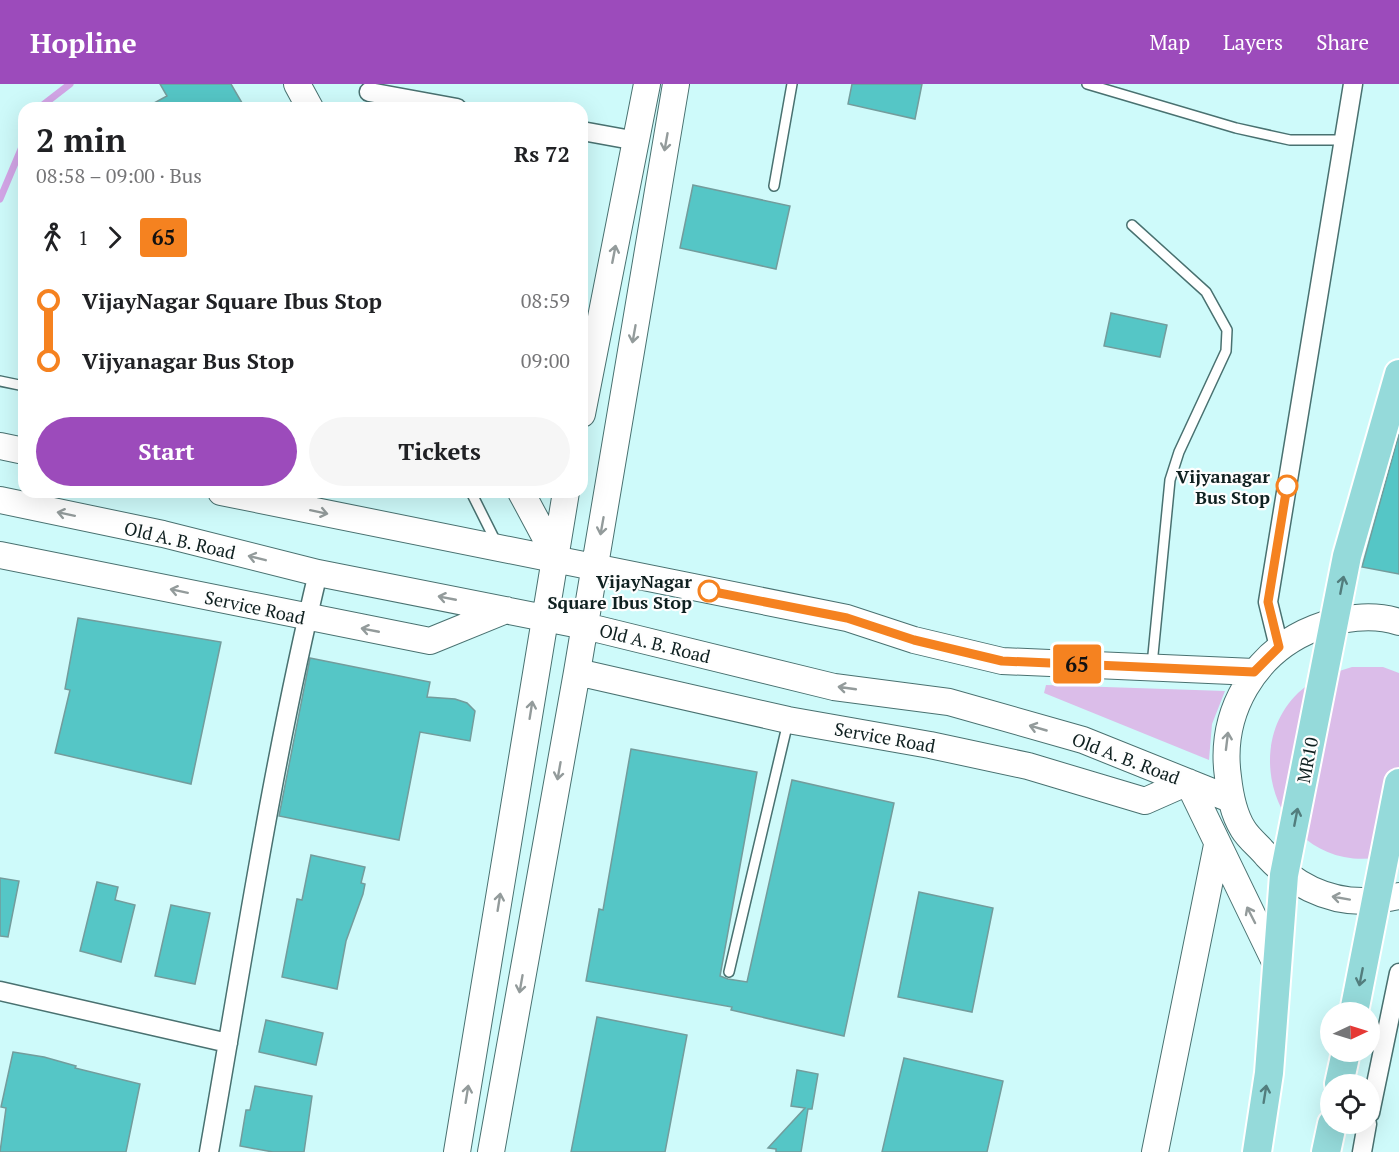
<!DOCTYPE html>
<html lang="en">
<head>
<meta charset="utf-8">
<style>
  body { margin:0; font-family:"PT Serif",serif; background:#f6f6f6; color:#202124; height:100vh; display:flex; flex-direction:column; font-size:22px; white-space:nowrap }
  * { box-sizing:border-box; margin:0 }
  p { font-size:20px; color:#757577 }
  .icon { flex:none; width:33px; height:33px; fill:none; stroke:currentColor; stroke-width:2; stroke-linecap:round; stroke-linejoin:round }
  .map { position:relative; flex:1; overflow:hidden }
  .side { position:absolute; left:18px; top:18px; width:570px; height:396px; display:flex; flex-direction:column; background:#fff; border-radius:18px; box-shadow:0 6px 24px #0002 }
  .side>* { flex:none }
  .badge { padding:0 12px; border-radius:4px; font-size:21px; line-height:39px }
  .needle { width:39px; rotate:86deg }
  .controls { position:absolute; left:1320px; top:918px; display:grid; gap:12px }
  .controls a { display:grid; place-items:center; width:60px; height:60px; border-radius:50%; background:#fff; box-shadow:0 6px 24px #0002; font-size:30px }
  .map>.badge { position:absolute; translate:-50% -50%; box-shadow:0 0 0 3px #fff }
  .legs { display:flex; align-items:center; gap:9px; height:66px; padding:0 18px; font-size:20px }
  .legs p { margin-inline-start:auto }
  .overview { display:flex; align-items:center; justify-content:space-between; height:102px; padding:0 18px }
  h1 { font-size:33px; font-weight:600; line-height:45px }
  .cta { display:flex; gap:12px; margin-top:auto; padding:12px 18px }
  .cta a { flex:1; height:69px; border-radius:36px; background:#9c4bbb; color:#fff; font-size:24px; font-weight:600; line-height:69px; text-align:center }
  .cta a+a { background:#f6f6f6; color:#202124 }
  ul { padding:0 18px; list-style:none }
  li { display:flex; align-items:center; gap:21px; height:60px; font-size:22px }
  li i { display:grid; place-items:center; width:9px; height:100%; margin:0 8px; background:currentColor }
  li i::after { content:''; width:15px; height:15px; margin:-8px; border:4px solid; border-radius:50%; background:#fff }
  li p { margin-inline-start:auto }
  li:first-child i { background:linear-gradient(#0000 50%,currentColor 0) }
  li:last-child i { background:linear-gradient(currentColor 50%,#0000 0) }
  header { display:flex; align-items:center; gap:36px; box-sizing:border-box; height:84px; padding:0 30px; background:#9c4bbb; color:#fff }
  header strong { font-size:28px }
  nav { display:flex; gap:33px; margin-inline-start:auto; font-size:21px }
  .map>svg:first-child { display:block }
  .green { fill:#dbbde9 }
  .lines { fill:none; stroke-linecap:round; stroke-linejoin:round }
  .stream { stroke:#d2a5e6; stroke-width:7 }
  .building { fill:#55c6c6; stroke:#739c9c; stroke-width:1.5 }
  .lane-casing { stroke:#497170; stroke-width:12 }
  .street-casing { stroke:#497170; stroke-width:21 }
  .secondary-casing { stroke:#497170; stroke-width:28 }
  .primary-casing { stroke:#fff; stroke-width:32 }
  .lane { stroke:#fff; stroke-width:9 }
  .street { stroke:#fff; stroke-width:18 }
  .secondary { stroke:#fff; stroke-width:26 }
  .primary { stroke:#95dada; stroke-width:28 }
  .oneway { stroke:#939b9b }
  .oneway2 { stroke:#527d7d }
  .line-1-casing { stroke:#fff; stroke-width:14 }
  .line-1 { stroke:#f58220; stroke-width:9 }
  .stop-1-dot { fill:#fff; stroke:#f58220; stroke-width:3 }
  .labels { text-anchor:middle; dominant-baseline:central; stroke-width:4.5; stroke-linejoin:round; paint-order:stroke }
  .stop-label { font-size:18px; font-weight:bold; fill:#0f2020; stroke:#fefefe; text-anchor:end }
  .street-label { font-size:18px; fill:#0f2020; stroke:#fefefe }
</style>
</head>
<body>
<header>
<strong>Hopline</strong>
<nav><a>Map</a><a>Layers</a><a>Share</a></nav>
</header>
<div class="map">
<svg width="1399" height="1068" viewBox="0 0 1399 1068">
  <rect width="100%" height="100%" fill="#cefafa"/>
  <path class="green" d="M1352,583H1383L1399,589V769C1381,774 1363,777 1344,773C1271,758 1245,660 1298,609C1314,594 1333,589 1352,583Z
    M1046,601L1225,607L1212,640L1209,676L1044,609Z"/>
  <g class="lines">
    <path class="stream" d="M39,24L70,0
      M0,115L24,58"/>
  </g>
  <path class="building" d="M160,0H231L245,24H145L167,12Z
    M852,0H922L915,35L848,20Z
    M693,101L790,122L776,185L680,164Z
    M1111,229L1167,241L1160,273L1104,262Z
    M1399,350V490L1362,483Z
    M78,534L221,558L191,700L55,669L70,606L65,605Z
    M310,574L430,598L427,613L455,615L467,619L475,627L470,657L420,648L399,756L279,732Z
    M631,665L757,688L720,892L728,895L747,898L792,696L894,719L844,952L731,926L732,923L586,897L599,825L603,826Z
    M311,771L365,783L361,799L365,800L363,810L346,857L337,905L282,893L297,815L302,816Z
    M0,794L19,797L8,853L0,852Z
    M97,798L118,803L115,816L135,821L121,878L80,867Z
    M919,808L993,824L972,928L898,913Z
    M171,821L210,829L195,900L155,892Z
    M597,933L687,951L665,1068H571Z
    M266,936L323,949L316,981L259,968Z
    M13,968L44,973L76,982L75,984L140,1000L126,1068H0L6,1024L1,1023Z
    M904,974L1003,997L987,1068H882Z
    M797,986L818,990L812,1025H808L801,1068H776V1065L768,1064L805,1024L791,1022Z
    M255,1002L312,1012L304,1068H273L240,1062L246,1026H250Z"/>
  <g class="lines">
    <defs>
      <path id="lane" d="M1087,0L1236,44L1290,56H1344
        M774,102L792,0
        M1132,141L1206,208L1227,246L1226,267L1179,368L1170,396L1152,581
        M0,297L24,302
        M471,408L497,460
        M729,888L788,638"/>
      <path id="street" d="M369,8L457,24
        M582,47L637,57
        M1279,563L1268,518L1353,0
        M0,907L228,959
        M1370,1029L1399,889
        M209,1068C243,875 272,680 318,489
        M1362,1068L1367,1040"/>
      <path id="secondary" d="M297,0L310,24
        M582,330L647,0
        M0,362L24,367
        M221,408L847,534L914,556L1002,577L1254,588
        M521,408L557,475
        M0,416L163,450L318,489L585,542L834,603L949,618L1083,656L1230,715
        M0,471L430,557L506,526
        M1399,538C1372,529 1340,534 1315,544C1254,568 1219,629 1228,693C1230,711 1233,729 1243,745C1249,755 1260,763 1267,772C1292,799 1325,817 1363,817C1375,817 1387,814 1399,812
        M577,588L788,636L930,661L1028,682L1145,717L1188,698L1278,884
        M457,1068L566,408
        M491,1068L577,588L676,0
        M1155,1068L1217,761"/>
      <path id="primary" d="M1354,928L1399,699
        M1339,1000L1346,968
        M1257,1068L1269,989L1284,791L1347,472L1399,290
        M1326,1068L1332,1040"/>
    </defs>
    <use href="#lane" class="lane-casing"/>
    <use href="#street" class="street-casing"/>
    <use href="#secondary" class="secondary-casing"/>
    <use href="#primary" class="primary-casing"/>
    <use href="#lane" class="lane"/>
    <use href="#street" class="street"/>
    <use href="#secondary" class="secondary"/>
    <use href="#primary" class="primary"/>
  </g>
  <defs><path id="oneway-shaft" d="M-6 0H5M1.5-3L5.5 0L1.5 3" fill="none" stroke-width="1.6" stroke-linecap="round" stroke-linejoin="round" transform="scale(1.5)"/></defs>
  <g class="oneway">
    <use href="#oneway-shaft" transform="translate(666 58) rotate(100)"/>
    <use href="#oneway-shaft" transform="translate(614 170) rotate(-79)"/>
    <use href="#oneway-shaft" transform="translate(634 250) rotate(100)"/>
    <use href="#oneway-shaft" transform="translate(319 428) rotate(12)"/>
    <use href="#oneway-shaft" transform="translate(66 430) rotate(-168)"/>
    <use href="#oneway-shaft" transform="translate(602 442) rotate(100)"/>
    <use href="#oneway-shaft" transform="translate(257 474) rotate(-166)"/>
    <use href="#oneway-shaft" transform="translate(179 507) rotate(-168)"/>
    <use href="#oneway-shaft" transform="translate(447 514) rotate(-169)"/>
    <use href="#oneway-shaft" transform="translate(370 546) rotate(-169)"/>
    <use href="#oneway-shaft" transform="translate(847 604) rotate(-172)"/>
    <use href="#oneway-shaft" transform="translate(531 626) rotate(-81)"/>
    <use href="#oneway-shaft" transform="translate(1038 644) rotate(-164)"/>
    <use href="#oneway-shaft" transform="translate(1227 657) rotate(-83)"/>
    <use href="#oneway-shaft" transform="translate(559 687) rotate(100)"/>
    <use href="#oneway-shaft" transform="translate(1341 814) rotate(-170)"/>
    <use href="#oneway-shaft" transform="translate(499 818) rotate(-81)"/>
    <use href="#oneway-shaft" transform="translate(1251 831) rotate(-117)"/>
    <use href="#oneway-shaft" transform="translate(521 900) rotate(100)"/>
    <use href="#oneway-shaft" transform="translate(467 1010) rotate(-81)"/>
  </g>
  <g class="oneway2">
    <use href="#oneway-shaft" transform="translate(1342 501) rotate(-79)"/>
    <use href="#oneway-shaft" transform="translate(1296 733) rotate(-79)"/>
    <use href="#oneway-shaft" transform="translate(1361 893) rotate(101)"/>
    <use href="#oneway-shaft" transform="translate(1265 1010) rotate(-81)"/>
  </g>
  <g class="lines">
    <defs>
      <path id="line-1" d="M709,507L847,534L914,556L1002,577L1254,588L1279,563L1268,518L1287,402"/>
    </defs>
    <use href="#line-1" class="line-1-casing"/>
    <use href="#line-1" class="line-1"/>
  </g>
  <g class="stop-1-dot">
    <circle cx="1287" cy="402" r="10"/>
    <circle cx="709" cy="507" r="10"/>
  </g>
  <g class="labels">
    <g class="stop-label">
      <text x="1270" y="392">Vijyanagar<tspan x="1270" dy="21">Bus Stop</tspan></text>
      <text x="692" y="497">VijayNagar<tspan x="692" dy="21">Square Ibus Stop</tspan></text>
    </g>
    <g class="street-label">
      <text transform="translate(180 456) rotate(13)">Old A. B. Road</text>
      <text transform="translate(255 523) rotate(12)">Service Road</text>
      <text transform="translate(655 559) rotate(14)">Old A. B. Road</text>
      <text transform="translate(885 653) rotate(10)">Service Road</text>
      <text transform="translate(1126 674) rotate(21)">Old A. B. Road</text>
      <text transform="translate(1307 676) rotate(-79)">MR10</text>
    </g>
  </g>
</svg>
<div class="controls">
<a><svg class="needle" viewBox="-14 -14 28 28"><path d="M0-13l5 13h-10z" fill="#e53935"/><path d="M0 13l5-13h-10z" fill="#757577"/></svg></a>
<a><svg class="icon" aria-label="locate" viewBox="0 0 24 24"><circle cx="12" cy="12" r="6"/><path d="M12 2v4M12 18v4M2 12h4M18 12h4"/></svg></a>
</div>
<b class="badge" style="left:1077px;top:580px;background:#f58220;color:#111">65</b>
<section class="side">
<div class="overview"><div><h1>2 min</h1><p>08:58 – 09:00 · Bus</p></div><b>Rs 72</b></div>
<div class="legs"><svg class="icon" aria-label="walk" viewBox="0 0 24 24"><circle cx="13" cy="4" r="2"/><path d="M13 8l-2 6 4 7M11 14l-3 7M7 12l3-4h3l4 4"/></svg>1<svg class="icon" aria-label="forward" viewBox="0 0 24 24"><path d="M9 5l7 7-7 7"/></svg><b class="badge" style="background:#f58220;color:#111">65</b></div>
<ul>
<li><i style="color:#f58220"></i><b>VijayNagar Square Ibus Stop</b><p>08:59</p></li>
<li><i style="color:#f58220"></i><b>Vijyanagar Bus Stop</b><p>09:00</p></li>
</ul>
<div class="cta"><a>Start</a><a>Tickets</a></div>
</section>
</div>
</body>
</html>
